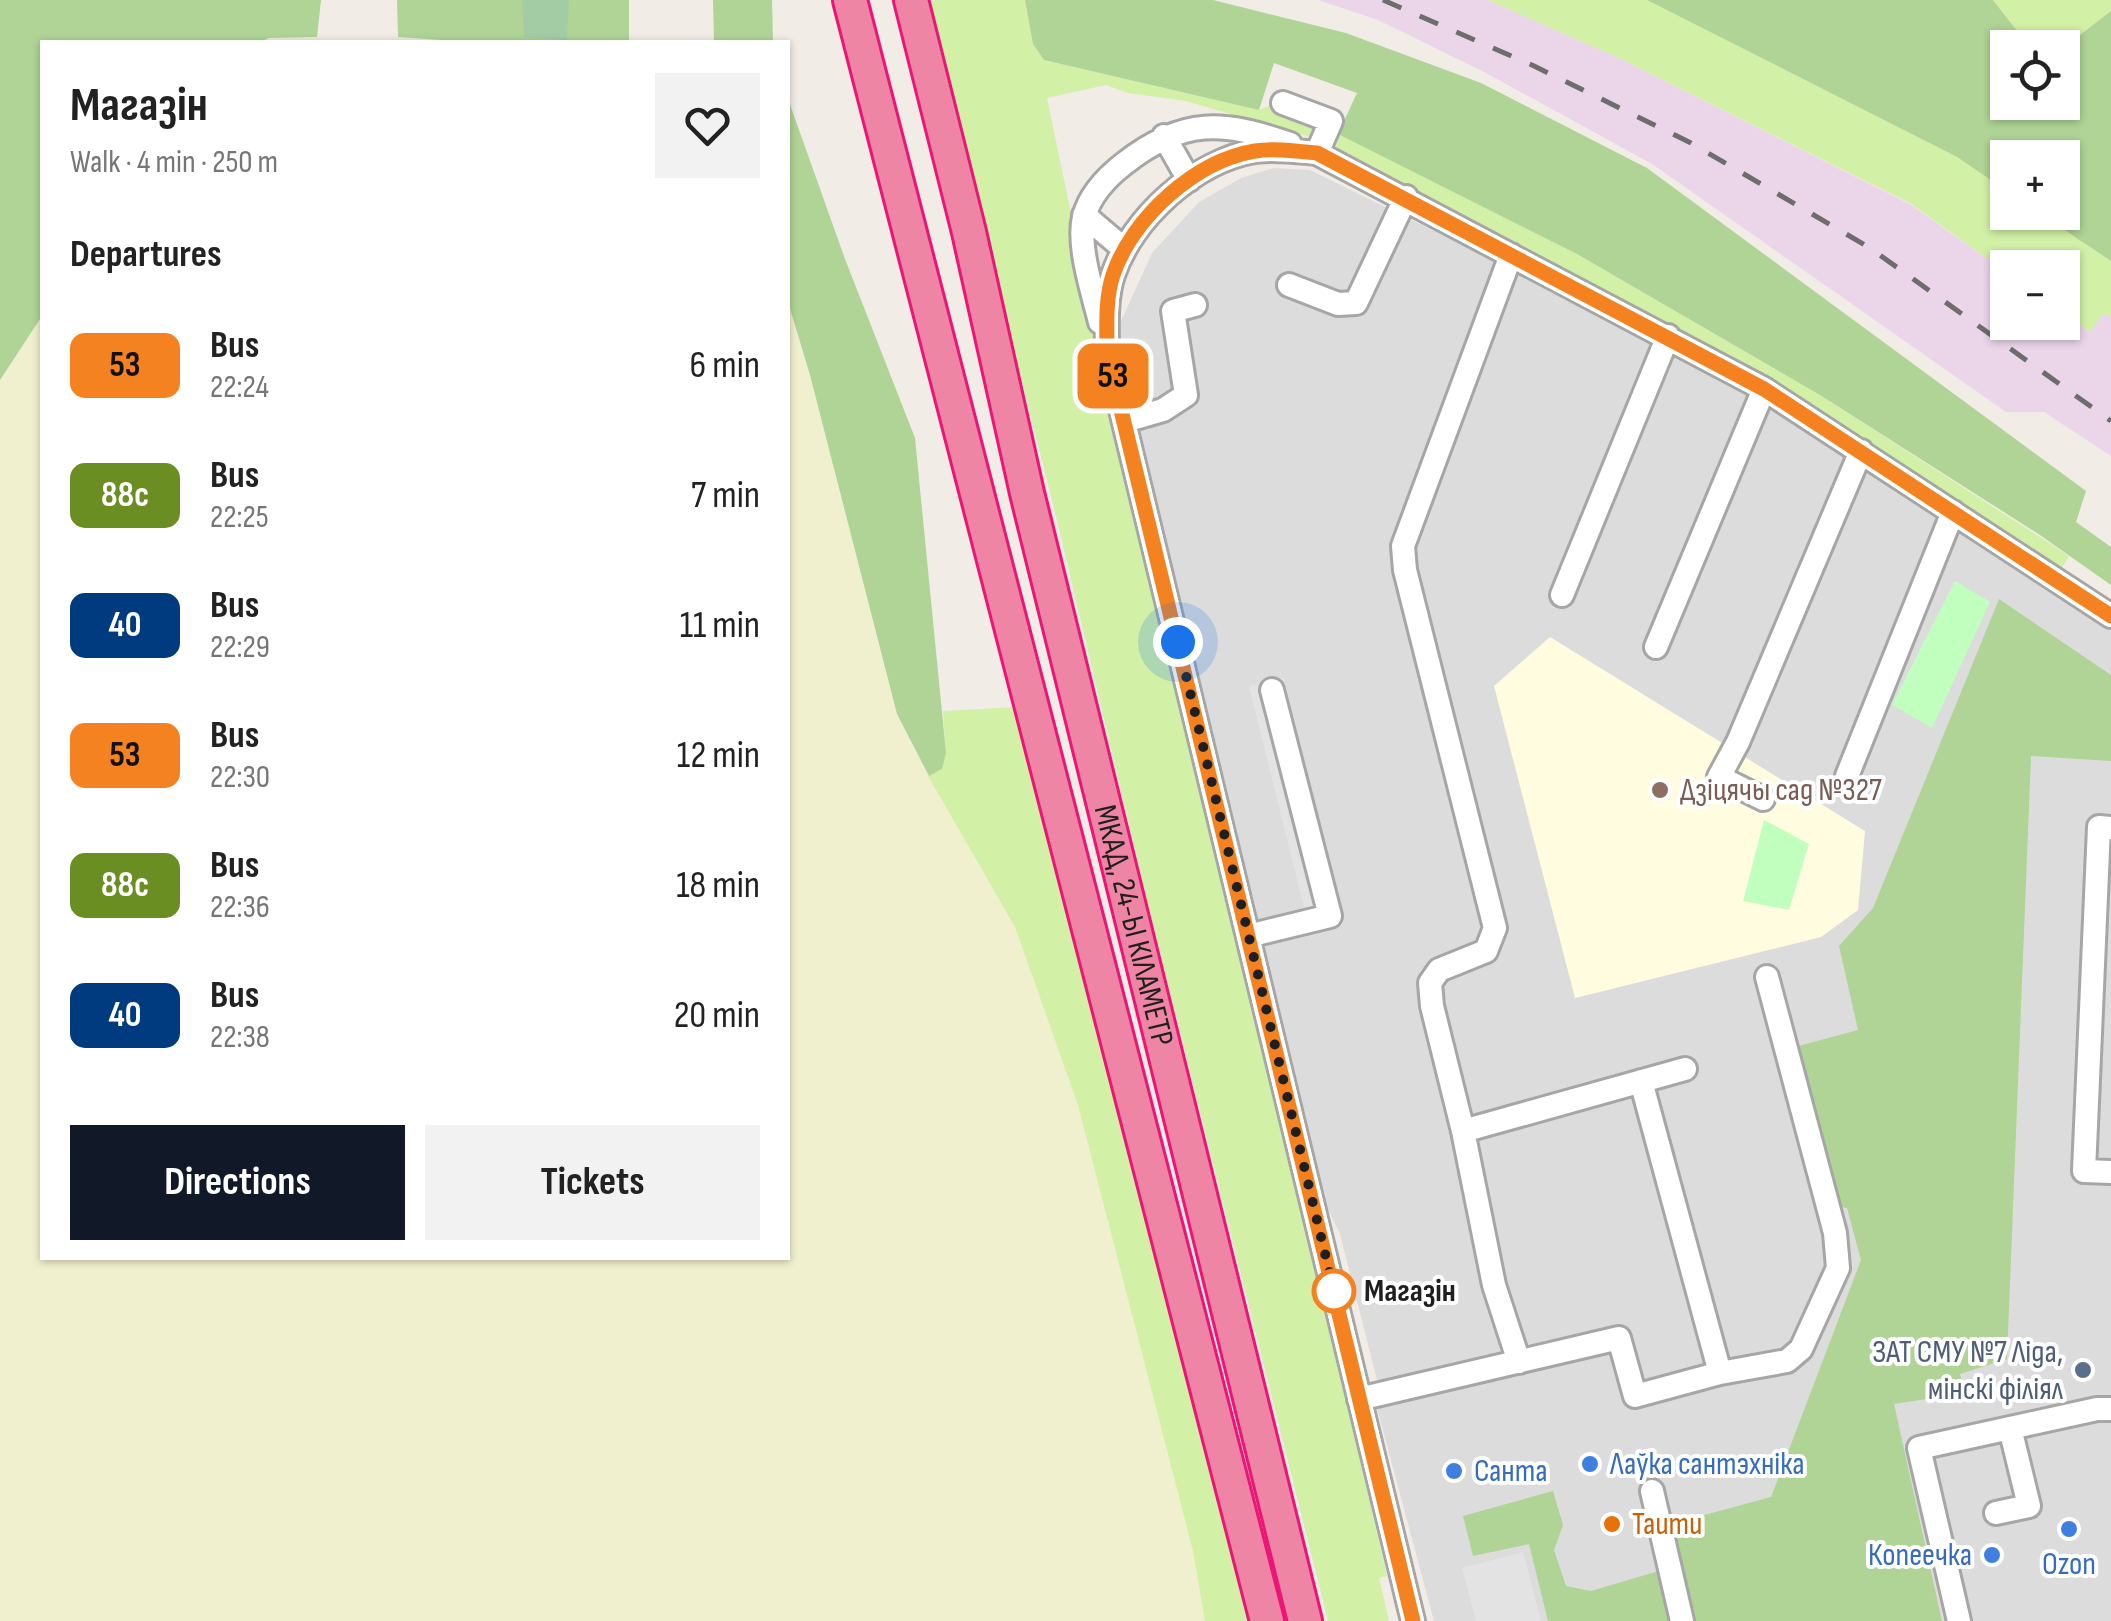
<!DOCTYPE html>
<html lang="en">
<head>
<meta charset="utf-8">
<style>
  body { margin:0; font-family:"Sofia Sans Condensed",sans-serif; background:#f2f2f2; color:#222; height:100vh; display:flex; flex-direction:column; font-size:38px; white-space:nowrap }
  * { box-sizing:border-box; margin:0 }
  p { font-size:32px; color:#767676 }
  .icon { flex:none; width:55px; height:55px; fill:none; stroke:currentColor; stroke-width:2; stroke-linecap:round; stroke-linejoin:round }
  .map { position:relative; flex:1; overflow:hidden }
  .sheet { position:absolute; left:40px; top:40px; width:750px; height:1220px; display:flex; flex-direction:column; background:#fff; border-radius:0px; box-shadow:0 2px 8px #0004 }
  .sheet>* { flex:none }
  .badge { padding:0 20px; border-radius:15px; font-size:35px; line-height:65px }
  .fabs { position:absolute; left:1990px; top:30px; display:grid; gap:20px }
  .fabs a { display:grid; place-items:center; width:90px; height:90px; border-radius:0px; background:#fff; box-shadow:0 2px 8px #0004; font-size:50px }
  .you { position:absolute; width:50px; height:50px; margin:-25px; border:8px solid #fff; border-radius:50%; background:#1a73e8; box-shadow:0 0 0 15px #1a73e833 }
  .map>.badge { position:absolute; translate:-50% -50%; box-shadow:0 0 0 5px #fff }
  h2 { padding:0 30px; font-size:38px; line-height:90px }
  .round { display:grid; place-items:center; flex:none; width:105px; height:105px; border-radius:0px; background:#f2f2f2 }
  .head { display:flex; align-items:center; justify-content:space-between; height:170px; padding:0 30px }
  h1 { font-size:48px; font-weight:700; line-height:75px }
  .cta { display:flex; gap:20px; margin-top:auto; padding:20px 30px }
  .cta a { flex:1; height:115px; border-radius:0px; background:#111827; color:#fff; font-size:40px; font-weight:700; line-height:115px; text-align:center }
  .cta a+a { background:#f2f2f2; color:#222 }
  ul { padding:0; list-style:none }
  li { display:flex; align-items:center; gap:30px; height:130px; padding:0 30px }
  li div { flex:1 }
  li b { display:block; font-size:38px }
  li em { font-style:normal }
  li .badge { min-width:110px; font-weight:700; text-align:center }
  .map>svg:first-child { display:block }
  .residential { fill:#dddcdc }
  .industrial { fill:#ebd6e9 }
  .education { fill:#fffce0 }
  .farmland { fill:#f1f0ce }
  .grass { fill:#d2f0a6 }
  .forest { fill:#afd495; fill-rule:evenodd }
  .cemetery { fill:#a3cca5 }
  .park { fill:#c0ffbe }
  .parking { fill:#e3e3e3 }
  .lines { fill:none; stroke-linecap:round; stroke-linejoin:round }
  .minor-casing { stroke:#a6a6a6; stroke-width:28 }
  .highway-casing { stroke:#ec1476; stroke-width:38 }
  .minor { stroke:#fff; stroke-width:22 }
  .highway { stroke:#ef85a4; stroke-width:32 }
  .rail { stroke:#6d6d6d; stroke-width:5; stroke-dasharray:20 20; stroke-linecap:butt }
  .line-casing { stroke:#fff; stroke-width:22 }
  .line { stroke:#f58220; stroke-width:15 }
  .walk { stroke:#1f1f1f; stroke-width:10; stroke-dasharray:0 18 }
  .education-dot { fill:#8d6e63; stroke:#fff; stroke-width:4 }
  .stop-dot { fill:#fff; stroke:#f58220; stroke-width:5 }
  .service-dot { fill:#5c6f8a; stroke:#fff; stroke-width:4 }
  .shop-dot { fill:#3f7fe0; stroke:#fff; stroke-width:4 }
  .food-dot { fill:#e8710a; stroke:#fff; stroke-width:4 }
  .labels { text-anchor:middle; dominant-baseline:central; stroke-width:8; stroke-linejoin:round; paint-order:stroke }
  .education-label { font-size:32px; fill:#785e54; stroke:#fff; text-anchor:start }
  .street-label { font-size:32px; fill:#1f1f1f; stroke:#fff }
  .stop-label { font-size:32px; font-weight:bold; fill:#1f1f1f; stroke:#fff; text-anchor:start }
  .service-label { font-size:32px; fill:#4e5e75; stroke:#fff; text-anchor:end }
  .shop-label { font-size:32px; fill:#366cbe; stroke:#fff; text-anchor:start }
  .food-label { font-size:32px; fill:#c56008; stroke:#fff; text-anchor:start }
</style>
</head>
<body>
<div class="map">
<svg width="2111" height="1621" viewBox="0 0 2111 1621">
  <rect width="100%" height="100%" fill="#f1ece5"/>
  <path class="residential" d="M1274,168L1310,170L1684,354L1802,424L2111,627V1621H1434L1377,1408V1380L1340,1234L1319,1191L1112,341L1152,253L1199,202L1241,178Z"/>
  <path class="industrial" d="M1318,0H1488L1621,59L1910,204L2007,273L2008,322H2062L2063,312L2089,331L2105,312L2111,317V456L2044,412H2006L1652,164L1486,73L1378,20Z"/>
  <path class="education" d="M1550,637L1865,831L1858,910L1821,937L1575,998L1494,686Z"/>
  <path class="farmland" d="M788,302L810,375L897,714L919,759L1015,927L1078,1105L1193,1551L1205,1621H0V380L42,316V1258H788Z"/>
  <path class="grass" d="M936,0H1025L1033,44L1044,60L1259,110L1277,103L1577,254L1820,395L2069,556L2060,571L1676,330L1317,139L1186,101L1128,93L1106,85L1047,98L1098,343L1387,1576L1379,1578L1389,1621H1328L1147,900L1052,500L925,3Z
    M1488,0H1647L1957,157L2007,191L2008,212L2039,213L2111,261V317L2104,313L2090,332L2063,312L2062,268H2008L2007,273L1910,203L1621,59Z
    M1993,0H2111V11L2076,38L2018,32Z
    M1017,707L1257,1621H1205L1193,1551L1078,1105L1015,927L928,776L941,770L946,753L943,711Z"/>
  <path class="forest" d="M0,0H321L317,37L269,38L260,42H42V316L0,380Z
    M397,0H629V42H470L398,37Z
    M713,0H772L773,42H714Z
    M1025,0H1213L1346,33L1481,83L1647,168L2086,491L2076,522L2111,547V585L2040,535L1820,395L1577,254L1338,134L1357,93L1274,63L1259,110L1044,60L1033,44Z
    M1647,0H1993L2018,32L2076,38L2111,11V261L2039,213L2062,212V158H2008L2007,191L1957,157ZM2008,48H2062V102H2008Z
    M788,99L845,259L915,438L946,753L942,769L929,776L897,714L810,375L788,302Z
    M1999,599L2111,675V761L2031,756L2007,1359L1960,1374L1965,1393L1894,1404L1942,1621H1548L1529,1544L1473,1556L1463,1516L1553,1491L1563,1525L1554,1550L1566,1586L1591,1591L1669,1568L1675,1523L1771,1497L1861,1260L1847,1208L1835,1206L1791,1048L1858,1030L1839,946L1873,908Z"/>
  <path class="cemetery" d="M522,0H569L567,40L524,37Z"/>
  <path class="park" d="M1955,581L1990,602L1932,728L1892,705Z
    M1764,820L1809,844L1789,910L1743,901Z"/>
  <path class="parking" d="M1284,678L1344,924L1310,932L1249,686Z
    M1523,1552L1541,1621H1476L1462,1568Z"/>
  <g class="lines">
    <defs>
      <path id="minor" d="M1283,103L1331,121L1317,153
        M1164,136L1189,180
        M1084,215L1124,249
        M1511,255L1403,546L1405,570L1495,928L1486,951L1439,970L1430,983L1432,1006L1463,1131L1494,1285L1519,1362
        M1289,285L1338,304L1356,303L1406,197
        M1100,322C1093,294 1077,245 1084,217C1090,194 1108,176 1125,163C1184,117 1223,121 1290,144
        M1125,421L1163,410L1186,395L1173,311L1195,305
        M1562,595L1668,336
        M1656,647L1764,389
        M1847,776L1953,512
        M1763,799L1719,777L1738,742L1861,451
        M2111,828L2099,827L2084,1171L2111,1172
        M1248,936L1330,916L1272,690
        M1641,1081L1720,1373
        M1463,1131L1685,1069
        M1359,1399L1619,1338L1635,1396L1720,1373L1787,1361L1801,1349L1838,1268L1835,1233L1767,977
        M1652,1491L1682,1621
        M1996,1513L2029,1506L2010,1428
        M1413,1621L1107,352C1107,327 1105,299 1113,275C1132,218 1195,161 1255,151C1275,148 1296,151 1317,153L1764,389L2111,616
        M1959,1621L1919,1448L2097,1409H2111"/>
      <g id="highway">
        <path d="M850,0L1267,1621"/>
        <path id="s1" d="M911,0L969,232L1027,493L1305,1621"/>
      </g>
    </defs>
    <use href="#minor" class="minor-casing"/>
    <use href="#highway" class="highway-casing"/>
    <use href="#minor" class="minor"/>
    <use href="#highway" class="highway"/>
    <path class="rail" d="M1383,0L1532,65L1691,143L1870,248L2111,421"/>
  </g>
  <g class="lines">
    <defs>
      <path id="line" d="M1413,1621L1107,352C1107,327 1105,299 1113,275C1132,218 1195,161 1255,151C1275,148 1296,151 1317,153L1764,389L2111,616"/>
    </defs>
    <use href="#line" class="line-casing"/>
    <use href="#line" class="line"/>
    <path class="walk" d="M1178,642L1334,1291"/>
  </g>
  <circle class="education-dot" cx="1660" cy="790" r="10"/>
  <circle class="stop-dot" cx="1334" cy="1291" r="20"/>
  <circle class="service-dot" cx="2083" cy="1370" r="10"/>
  <g class="shop-dot">
    <circle cx="1590" cy="1464" r="10"/>
    <circle cx="1454" cy="1471" r="10"/>
    <circle cx="2069" cy="1529" r="10"/>
    <circle cx="1992" cy="1555" r="10"/>
  </g>
  <circle class="food-dot" cx="1612" cy="1524" r="10"/>
  <g class="labels">
    <g class="education-label">
      <text x="1680" y="790">Дзіцячы сад №327</text>
    </g>
    <g class="street-label">
      <text stroke="none"><textPath href="#s1" startOffset="952">МКАД, 24-Ы КІЛАМЕТР</textPath></text>
    </g>
    <g class="stop-label">
      <text x="1364" y="1291">Магазін</text>
    </g>
    <g class="service-label">
      <text x="2063" y="1352">ЗАТ СМУ №7 Ліда,<tspan x="2063" dy="37">мінскі філіял</tspan></text>
    </g>
    <g class="shop-label">
      <text x="1610" y="1464">Лаўка сантэхніка</text>
      <text x="1474" y="1471">Санта</text>
      <text x="1972" y="1555" text-anchor="end">Копеечка</text>
      <text x="2069" y="1564" text-anchor="middle">Ozon</text>
    </g>
    <g class="food-label">
      <text x="1632" y="1524">Таити</text>
    </g>
  </g>
</svg>
<div class="fabs">
<a><svg class="icon" aria-label="locate" viewBox="0 0 24 24"><circle cx="12" cy="12" r="6"/><path d="M12 2v4M12 18v4M2 12h4M18 12h4"/></svg></a>
<a>+</a>
<a>−</a>
</div>
<div class="you" style="left:1178px;top:642px"></div>
<b class="badge" style="left:1113px;top:376px;background:#f58220;color:#111">53</b>
<section class="sheet">
<div class="head"><div><h1>Магазін</h1><p>Walk · 4 min · 250 m</p></div><a class="round"><svg class="icon" aria-label="heart" viewBox="0 0 24 24"><path d="M12 20l-8-8c-3-5 5-10 8-4 3-6 11-1 8 4z"/></svg></a></div>
<h2>Departures</h2>
<ul>
<li><span class="badge" style="background:#f58220;color:#111">53</span><div><b>Bus</b><p>22:24</p></div><em>6 min</em></li>
<li><span class="badge" style="background:#6b8e23;color:#fff">88с</span><div><b>Bus</b><p>22:25</p></div><em>7 min</em></li>
<li><span class="badge" style="background:#003b80;color:#fff">40</span><div><b>Bus</b><p>22:29</p></div><em>11 min</em></li>
<li><span class="badge" style="background:#f58220;color:#111">53</span><div><b>Bus</b><p>22:30</p></div><em>12 min</em></li>
<li><span class="badge" style="background:#6b8e23;color:#fff">88с</span><div><b>Bus</b><p>22:36</p></div><em>18 min</em></li>
<li><span class="badge" style="background:#003b80;color:#fff">40</span><div><b>Bus</b><p>22:38</p></div><em>20 min</em></li>
</ul>
<div class="cta"><a>Directions</a><a>Tickets</a></div>
</section>
</div>
</body>
</html>
